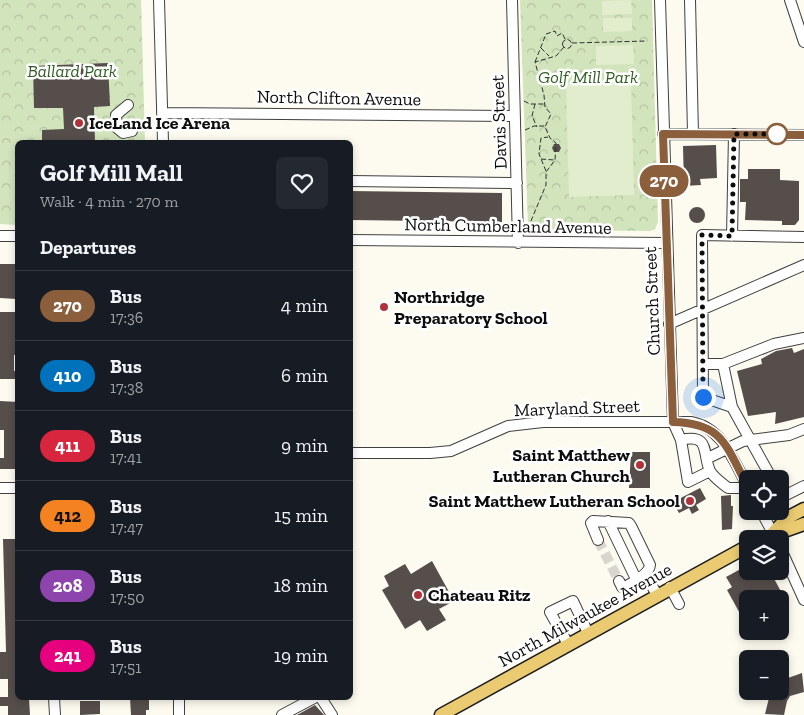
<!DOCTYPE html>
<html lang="en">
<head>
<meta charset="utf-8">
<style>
  body { margin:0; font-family:"Zilla Slab",serif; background:#242831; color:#f1f3f6; height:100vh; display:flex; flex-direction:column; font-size:19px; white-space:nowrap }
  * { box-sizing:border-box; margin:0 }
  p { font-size:16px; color:#9ea1a6 }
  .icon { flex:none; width:28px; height:28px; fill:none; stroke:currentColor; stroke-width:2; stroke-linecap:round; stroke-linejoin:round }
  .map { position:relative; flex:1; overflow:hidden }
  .sheet { position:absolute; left:15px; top:140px; width:338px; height:560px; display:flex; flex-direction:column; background:#171b24; border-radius:8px; box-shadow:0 2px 8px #0003 }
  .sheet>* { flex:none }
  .badge { padding:0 10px; border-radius:16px; font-size:18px; line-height:32px }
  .fabs { position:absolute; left:739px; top:470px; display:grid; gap:10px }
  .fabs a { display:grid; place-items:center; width:50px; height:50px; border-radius:8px; background:#171b24; box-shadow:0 2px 8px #0003; font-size:25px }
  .you { position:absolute; width:25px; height:25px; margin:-12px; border:4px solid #fff; border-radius:50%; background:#1a73e8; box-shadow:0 0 0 8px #1a73e833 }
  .map>.badge { position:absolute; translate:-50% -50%; box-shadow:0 0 0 2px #fff }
  h2 { padding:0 25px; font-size:19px; line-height:45px }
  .round { display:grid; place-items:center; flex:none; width:52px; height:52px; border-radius:8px; background:#242831 }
  .overview { display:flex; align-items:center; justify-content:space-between; height:85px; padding:0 25px }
  h1 { font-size:24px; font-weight:800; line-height:38px }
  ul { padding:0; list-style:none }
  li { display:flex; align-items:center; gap:15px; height:70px; padding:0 25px; border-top:1px solid #363941 }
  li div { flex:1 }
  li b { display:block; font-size:19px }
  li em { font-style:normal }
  li .badge { min-width:55px; font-weight:700; text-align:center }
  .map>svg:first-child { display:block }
  .park { fill:url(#park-crowns) }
  .pitch { fill:#e2edcd }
  .building { fill:#554e4b }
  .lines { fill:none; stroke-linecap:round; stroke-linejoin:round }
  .minor-tunnel { stroke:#d9d6cd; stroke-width:10; stroke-dasharray:10 5; stroke-linecap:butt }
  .minor-casing { stroke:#404040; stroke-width:12 }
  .major-casing { stroke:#1e1e1e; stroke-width:15 }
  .path { stroke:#2f2f2f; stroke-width:1; stroke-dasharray:5 2.5; stroke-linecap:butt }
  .minor { stroke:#fff; stroke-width:10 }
  .major { stroke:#eacb72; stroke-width:12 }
  .line-casing { stroke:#fff; stroke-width:11 }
  .line { stroke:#8b5e3c; stroke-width:8 }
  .walk { stroke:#0d0d0d; stroke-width:5; stroke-dasharray:0 9 }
  .poi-dot { fill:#af333c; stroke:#fff; stroke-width:2 }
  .stop-dot { fill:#fff; stroke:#8b5e3c; stroke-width:2.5 }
  .labels { text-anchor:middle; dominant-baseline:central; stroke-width:5; stroke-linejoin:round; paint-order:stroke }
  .park-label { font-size:18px; font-style:italic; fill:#315e24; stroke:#fff }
  .street-label { font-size:18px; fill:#0d0d0d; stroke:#fff }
  .poi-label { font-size:18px; font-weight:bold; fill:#0d0d0d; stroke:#fff; text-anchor:start }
</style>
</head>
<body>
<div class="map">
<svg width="804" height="715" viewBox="0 0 804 715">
  <defs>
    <pattern id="park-crowns" width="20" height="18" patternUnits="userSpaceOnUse" patternTransform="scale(1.25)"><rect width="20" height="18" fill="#d2e4bc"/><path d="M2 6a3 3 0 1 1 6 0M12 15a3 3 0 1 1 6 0" fill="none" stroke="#b3c2a0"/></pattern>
  </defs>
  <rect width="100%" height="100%" fill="#fdfaef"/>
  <path class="park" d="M0,0H141L145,142H18L17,225L0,224Z
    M520,0H652L658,222L655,229L650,231L535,230L528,226Z"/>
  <path class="pitch" d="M631,0L632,14L602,15V1Z
    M603,18H632V31L603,32Z
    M633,45L634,64L596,65V46Z
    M631,80L634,195L569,197L566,82Z"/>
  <path class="building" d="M108,63L110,106L94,107L95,142H42V130L64,129L63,108H34L33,66Z
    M554,144H559L561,148L559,152H554L552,148Z
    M716,145L717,178L700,179L701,185L684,186L683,146Z
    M748,169H780V180L799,181V220L795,225H782V221L745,220L746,202H740V179H748Z
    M350,191L502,193V222L350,220Z
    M689 215a8 8 0 1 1 16 0a8 8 0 1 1-16 0Z
    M0,264H16L17,299L0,298Z
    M0,312H18V355H14V371H18V379H0Z
    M792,348L794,353L804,349V417L775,424L776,412L748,416L737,371L762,364L761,359L776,351Z
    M0,401L18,402V469H0V458H4V430H0Z
    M631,452H650V488H629Z
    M700,488L706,499L696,505L699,510L692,514L689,508L679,513L673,502Z
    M731,495V506H733L732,529L722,530L721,496Z
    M3,539H18V698H29L30,715H8V706H0V697H8V679H0V652H6Z
    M432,561L454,601L439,609L446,620L427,631L420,620L405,629L382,590L389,586L384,576L405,564L411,574Z
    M748,565V571H770L785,599H748V628L727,590L732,587L726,577Z
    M802,673L804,692L790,696L787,701L784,715L765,714L769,698L767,691H780V677L785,679Z
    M130,698H149V710H146V715H131Z
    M80,701H100V714L80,715Z
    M315,705L324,715H297Z"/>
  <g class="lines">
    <path class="minor-tunnel" d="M598,540L619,581"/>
    <defs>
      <path id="minor" d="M159,0L163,142
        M512,0L518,243
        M660,0L673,422L681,440L688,482L710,471
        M690,0L693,134
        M790,0L804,42
        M128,105L116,115L117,128L123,133L132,131
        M162,113L515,116
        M663,134L804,135
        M350,181L517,183
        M0,236H18
        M732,236L734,134
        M350,240L666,243
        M669,324L804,265
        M703,364H723L774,344L804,338
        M723,364L732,407L772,479
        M732,407L703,397L702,235L804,237
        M681,440C711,433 702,454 710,471C714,478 722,483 728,488H748
        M350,453H430L451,451L508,426L543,422H691C723,428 733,460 748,487
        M708,458L743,441L789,435L804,429
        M0,488H18
        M780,493L782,497L804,486
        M761,511L776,539
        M608,521L636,579
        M598,540L591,523L593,521L629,523L631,526L650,565C649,575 633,582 625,587H622L619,581
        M780,547L804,600
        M646,575L657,595
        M670,587L679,604
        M568,644L550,612L573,601L588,633
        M54,698L55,715
        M179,698V715
        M321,698L332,715
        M282,715L314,698"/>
      <path id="major" d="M773,533L787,518L804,509
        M762,539L804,524
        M441,715L748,546"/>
    </defs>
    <use href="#minor" class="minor-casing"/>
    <use href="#major" class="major-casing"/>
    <path class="path" d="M562.5 44a4.5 4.5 0 1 1 9 0a4.5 4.5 0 1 1-9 0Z
      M572,43L647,41
      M541,48L549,56
      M535,62L546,34L555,31L557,36L562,33L565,39
      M524,101L530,104H544
      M535,104L532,116L537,127
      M525,130L534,126H545
      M541,159L554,160
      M546,171L539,154L541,138L548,137
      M528,228L546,185V172L555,160L556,143L550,138L545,127L551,114L545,107L544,95L535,62L556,56L564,47"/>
    <use href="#minor" class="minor"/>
    <use href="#major" class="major"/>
  </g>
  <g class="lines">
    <defs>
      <path id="line" d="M748,487C726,447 724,423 673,422L663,134L804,135"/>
    </defs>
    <use href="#line" class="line-casing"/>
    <use href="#line" class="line"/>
    <path class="walk" d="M703,397L702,235L732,236L734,134H777"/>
  </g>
  <g class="poi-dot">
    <circle cx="79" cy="123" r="5"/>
    <circle cx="384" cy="307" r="5"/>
    <circle cx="640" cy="465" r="5"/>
    <circle cx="690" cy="501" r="5"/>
    <circle cx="418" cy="595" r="5"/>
  </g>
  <circle class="stop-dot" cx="777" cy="134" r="10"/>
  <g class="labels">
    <g class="park-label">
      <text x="72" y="71">Ballard Park</text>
      <text x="588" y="77">Golf Mill Park</text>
    </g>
    <g class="street-label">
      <text transform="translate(339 98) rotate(1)">North Clifton Avenue</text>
      <text transform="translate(499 122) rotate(-92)">Davis Street</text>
      <text transform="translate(508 226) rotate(1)">North Cumberland Avenue</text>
      <text transform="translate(652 301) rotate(-92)">Church Street</text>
      <text transform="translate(577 408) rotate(-2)">Maryland Street</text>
      <text transform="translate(585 615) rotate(-29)">North Milwaukee Avenue</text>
    </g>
    <g class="poi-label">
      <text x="89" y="123">IceLand Ice Arena</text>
      <text x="394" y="297">Northridge<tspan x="394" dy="21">Preparatory School</tspan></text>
      <text x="630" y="455" text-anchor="end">Saint Matthew<tspan x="630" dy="21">Lutheran Church</tspan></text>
      <text x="680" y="501" text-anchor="end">Saint Matthew Lutheran School</text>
      <text x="428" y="595">Chateau Ritz</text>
    </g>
  </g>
</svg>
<div class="fabs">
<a><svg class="icon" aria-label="locate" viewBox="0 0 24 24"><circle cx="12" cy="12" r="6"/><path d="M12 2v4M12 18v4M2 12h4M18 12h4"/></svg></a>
<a><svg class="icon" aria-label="layers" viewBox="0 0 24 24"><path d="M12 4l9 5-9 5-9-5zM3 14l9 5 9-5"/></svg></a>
<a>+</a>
<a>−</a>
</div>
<div class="you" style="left:703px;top:397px"></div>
<b class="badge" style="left:664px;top:181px;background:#8b5e3c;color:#fff">270</b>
<section class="sheet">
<div class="overview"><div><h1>Golf Mill Mall</h1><p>Walk · 4 min · 270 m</p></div><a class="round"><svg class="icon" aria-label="heart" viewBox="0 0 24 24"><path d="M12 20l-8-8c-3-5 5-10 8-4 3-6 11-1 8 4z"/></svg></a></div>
<h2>Departures</h2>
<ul>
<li><span class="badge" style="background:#8b5e3c;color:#fff">270</span><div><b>Bus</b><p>17:36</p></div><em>4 min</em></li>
<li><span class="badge" style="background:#0072bc;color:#fff">410</span><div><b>Bus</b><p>17:38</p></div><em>6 min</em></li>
<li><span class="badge" style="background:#d7263d;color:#fff">411</span><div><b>Bus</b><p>17:41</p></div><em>9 min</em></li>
<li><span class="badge" style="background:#f58220;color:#111">412</span><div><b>Bus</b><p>17:47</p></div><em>15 min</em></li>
<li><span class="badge" style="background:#8e44ad;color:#fff">208</span><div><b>Bus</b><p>17:50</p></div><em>18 min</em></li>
<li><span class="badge" style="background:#e6007e;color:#fff">241</span><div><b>Bus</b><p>17:51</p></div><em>19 min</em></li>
</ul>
</section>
</div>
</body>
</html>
